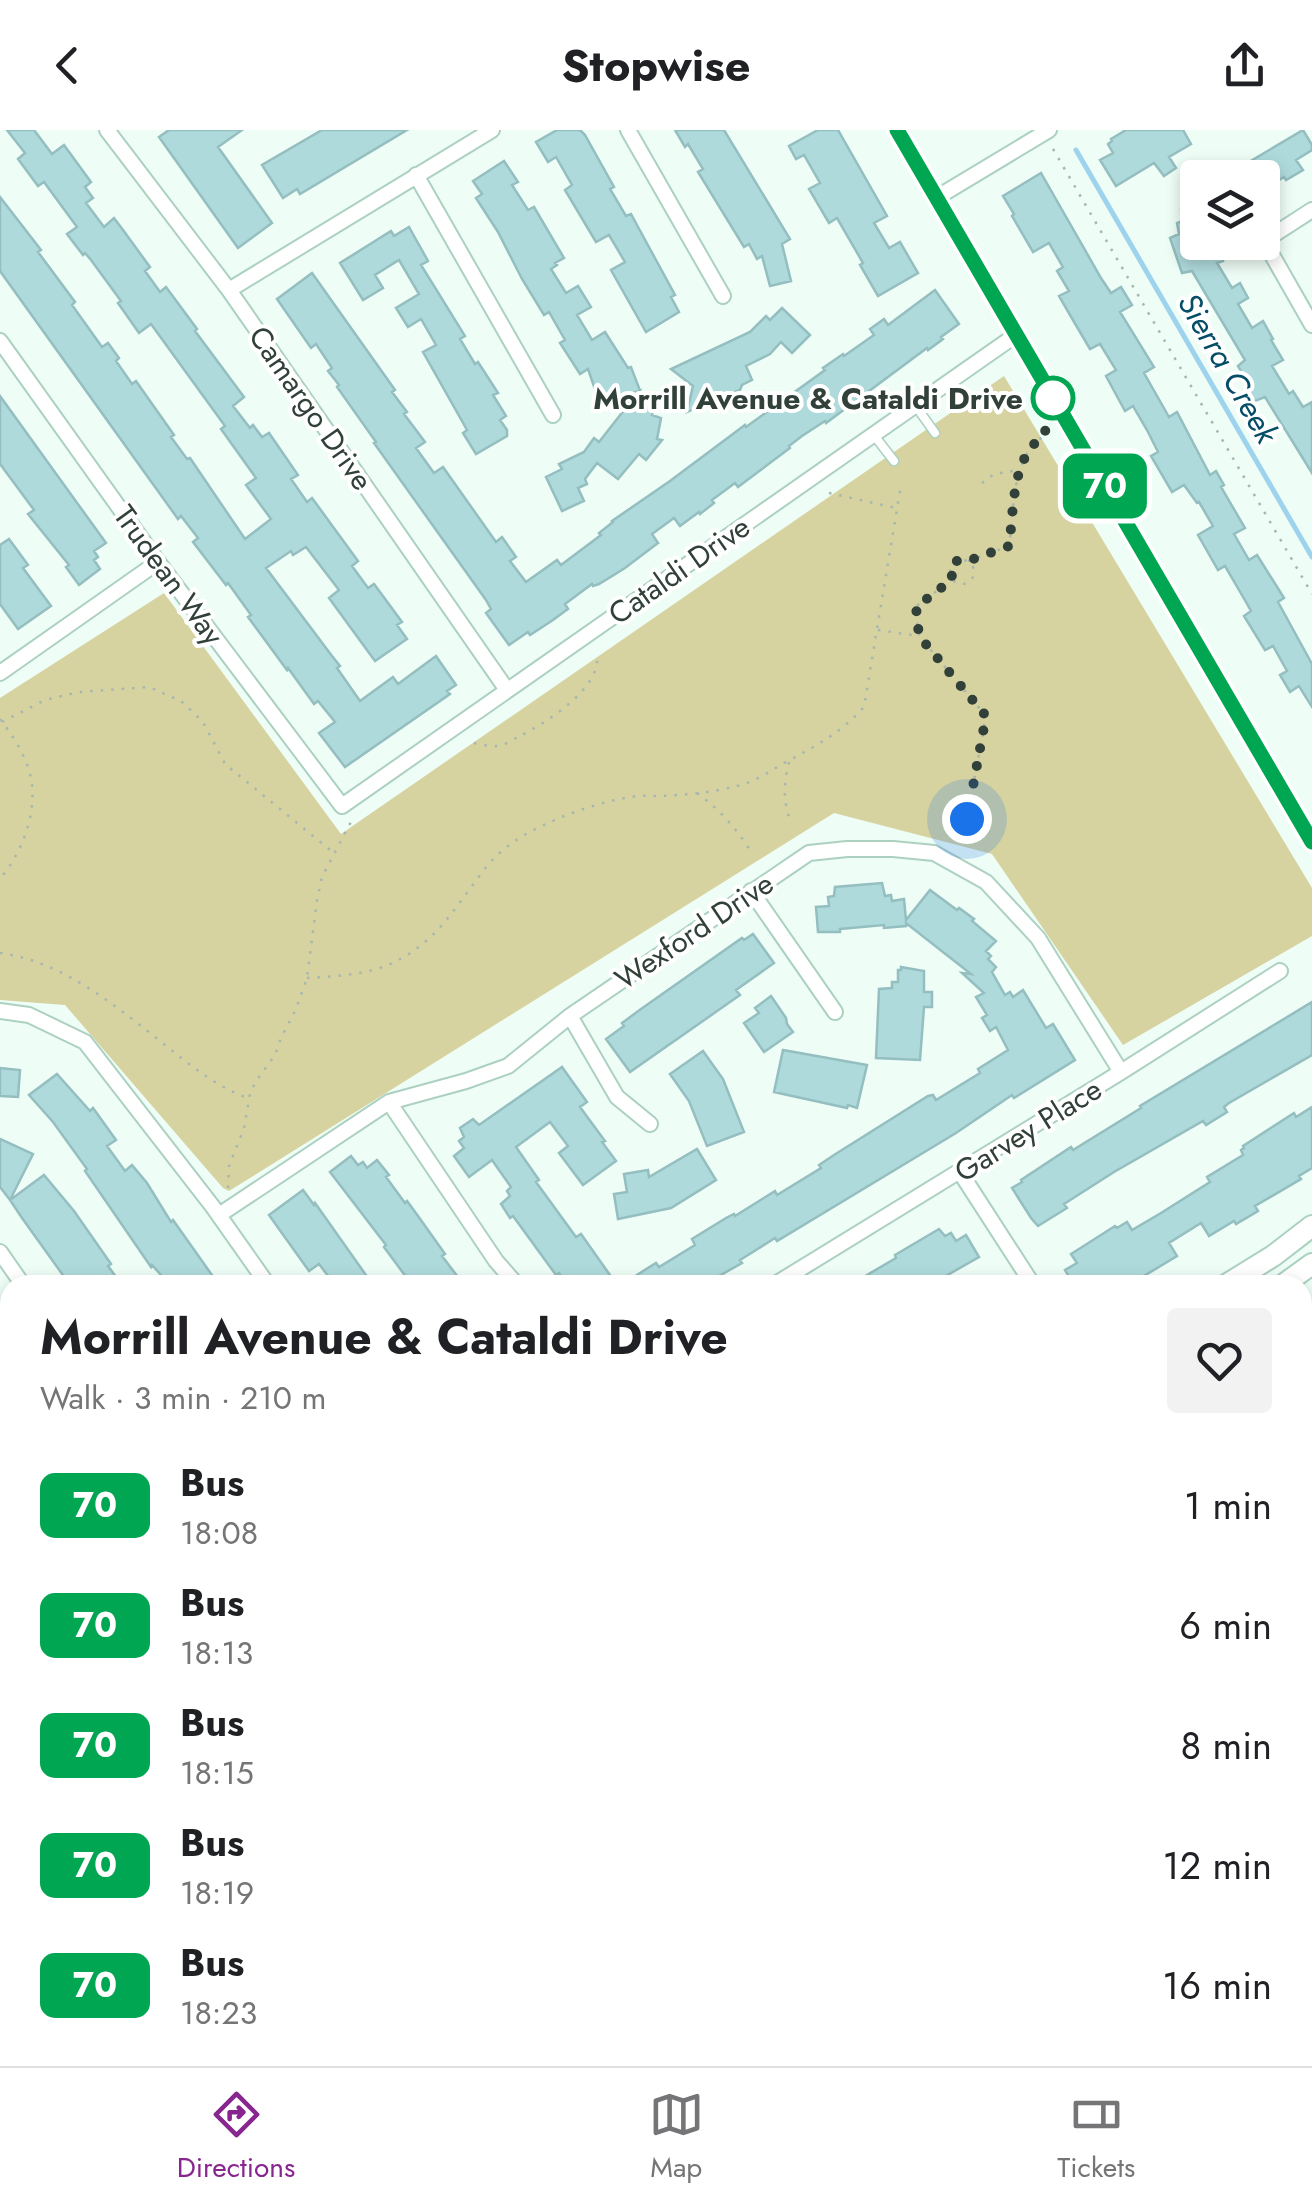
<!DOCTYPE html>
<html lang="en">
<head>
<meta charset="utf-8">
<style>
  body { margin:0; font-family:Jost,sans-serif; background:#f2f2f2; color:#202124; height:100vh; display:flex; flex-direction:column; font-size:38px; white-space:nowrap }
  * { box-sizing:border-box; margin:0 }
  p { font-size:32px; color:#757577 }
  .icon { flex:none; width:55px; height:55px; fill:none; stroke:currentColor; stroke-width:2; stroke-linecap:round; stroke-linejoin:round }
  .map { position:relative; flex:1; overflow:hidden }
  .panel { position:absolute; left:0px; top:1145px; width:1312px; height:792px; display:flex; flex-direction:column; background:#fff; border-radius:30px 30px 0 0; box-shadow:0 5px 15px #0003 }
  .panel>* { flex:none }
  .badge { padding:0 20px; border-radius:15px; font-size:35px; line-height:65px }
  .buttons { position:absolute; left:1180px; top:30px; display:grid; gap:20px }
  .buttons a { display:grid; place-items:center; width:100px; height:100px; border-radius:10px; background:#fff; box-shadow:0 5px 15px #0003; font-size:50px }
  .you { position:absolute; width:50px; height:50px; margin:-25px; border:8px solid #fff; border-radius:50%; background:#1a73e8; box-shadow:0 0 0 15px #1a73e833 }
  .map>.badge { position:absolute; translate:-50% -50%; box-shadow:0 0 0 5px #fff }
  .round { display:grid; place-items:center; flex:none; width:105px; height:105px; border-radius:10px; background:#f2f2f2 }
  .headline { display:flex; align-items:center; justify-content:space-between; height:170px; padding:0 40px }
  h1 { font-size:48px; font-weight:700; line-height:75px }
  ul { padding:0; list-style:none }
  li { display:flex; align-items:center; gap:30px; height:120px; padding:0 40px }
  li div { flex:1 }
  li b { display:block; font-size:38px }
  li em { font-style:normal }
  li .badge { min-width:110px; font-weight:700; text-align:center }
  header { display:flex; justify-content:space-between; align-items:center; height:130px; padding:0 40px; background:#fff; font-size:45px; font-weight:700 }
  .dock { display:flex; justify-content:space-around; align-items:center; height:140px; border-top:2px solid #e0e0e0; background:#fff; font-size:28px; color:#757577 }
  .dock a { display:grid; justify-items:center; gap:5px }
  .dock .on { color:#88268f }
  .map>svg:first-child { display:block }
  .green { fill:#d7d3a1 }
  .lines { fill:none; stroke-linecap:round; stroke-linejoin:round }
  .stream { stroke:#9ed3ed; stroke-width:5 }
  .building { fill:#afdadc; stroke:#94bebf; stroke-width:2.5 }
  .service-casing { stroke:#acd1c1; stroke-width:11 }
  .minor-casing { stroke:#acd1c1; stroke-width:18 }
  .tertiary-casing { stroke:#acd1c1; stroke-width:21 }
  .secondary-casing { stroke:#acd1c1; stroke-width:24 }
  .path { stroke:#a7b6af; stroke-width:2.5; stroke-dasharray:2.5 8; stroke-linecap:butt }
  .service { stroke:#fff; stroke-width:8 }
  .minor { stroke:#fff; stroke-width:14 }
  .tertiary { stroke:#fff; stroke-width:18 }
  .secondary { stroke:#fff; stroke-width:20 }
  .line-casing { stroke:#fff; stroke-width:22 }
  .line { stroke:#00a651; stroke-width:15 }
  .walk { stroke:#314039; stroke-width:10; stroke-dasharray:0 18 }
  .stop-dot { fill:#fff; stroke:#00a651; stroke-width:5 }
  .labels { text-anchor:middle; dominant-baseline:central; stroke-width:8; stroke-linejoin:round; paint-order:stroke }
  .stop-label { font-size:30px; font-weight:bold; fill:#314039; stroke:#fff; text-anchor:end }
  .street-label { font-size:30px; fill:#314039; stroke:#fff }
  .water-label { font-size:32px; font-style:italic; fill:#044d67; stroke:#fff }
</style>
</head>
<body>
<header><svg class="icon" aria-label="back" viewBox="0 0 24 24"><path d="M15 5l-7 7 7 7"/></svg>Stopwise<svg class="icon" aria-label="share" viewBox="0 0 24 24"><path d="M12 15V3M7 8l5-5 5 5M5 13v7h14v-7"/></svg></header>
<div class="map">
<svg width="1312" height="1936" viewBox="0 0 1312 1936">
  <rect width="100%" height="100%" fill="#eefdf6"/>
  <path class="green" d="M1004,246L1312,758V806L1123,915L992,724L834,683L229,1061L223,1058L65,875L0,870V568L164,463L341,704Z"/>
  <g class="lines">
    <path class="stream" d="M1076,20L1312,427"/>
  </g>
  <path class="building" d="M7,0H34L52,24L64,15L91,52L85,57L93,68L86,73L104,97L114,88L123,100L150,137L145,141L160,162L166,157L197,199L195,201L244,267L233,276L250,298L253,295L262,307L269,303L298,345L291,349L307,372L312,368L358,431L352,436L368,458L374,454L402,492L397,495L407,509L375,531L329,468L339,460L306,417L293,425L291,421L266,438L332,526L340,536L337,538L360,571L393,547L398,554L436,526L456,555L447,561L450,564L345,637L319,603L335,592L318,571L314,574L288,538L287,540L248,487L251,485L228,453L226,455L193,412L198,408L181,386L178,389L0,141V67L41,120L38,122L75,172L72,175L102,217L108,213L119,228L116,231L132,254L136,251L150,271L174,305L171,307L187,329L190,328L245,409L271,389L246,355L256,348L221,299L225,296L151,194L139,203L118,173L121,171L91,130L85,123L83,125L67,104L77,97L44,52L38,56L18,29L25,23Z
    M169,0H242L218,17L272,93L238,118L159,7Z
    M322,0H407L300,64L297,59L283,68L262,35Z
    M557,0H580L585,5L614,57L610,59L626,86L631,84L675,165L671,167L679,182L646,202L611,140L625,132L609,105L596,112L565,60L572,55L556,27L548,32L536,12Z
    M675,0H724L790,109L782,114L791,151L770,156L762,126L757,129L749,114L744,117L698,42L703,39L688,14L685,17Z
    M818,0H838L887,86L874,93L889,118L900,112L918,143L878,166L860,135L863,133L837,88L829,93L809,59L820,53L804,25L796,29L789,16Z
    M1126,0H1183L1191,14L1169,27L1176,38L1164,46L1154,33L1116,56L1100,30L1113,23L1108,14L1112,11L1111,9Z
    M1303,0L1312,15V20L1296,30L1303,40L1286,50L1284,47L1266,58L1262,48H1222Z
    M504,31L518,52L512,55L528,80L534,77L564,128L555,133L557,135L551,139L566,163L578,156L591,177L577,185L592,210L605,202L628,238L631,237L647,279L653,281L652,285L661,288L657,309L662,310L646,330L639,324L618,349L597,333L585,349L587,354L578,358L584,371L562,381L546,347L562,339L559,334L584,322L594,308L599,312L639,261L600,274L588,239L580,244L560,213L565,210L549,182L544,185L522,149L498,102L476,68L482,64L473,51Z
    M1041,43L1101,148L1111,163L1121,157L1132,175L1120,182L1154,237L1144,243L1169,287L1177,282L1210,345L1216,341L1224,355L1221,357L1245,398L1234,404L1249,430L1257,425L1284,468L1278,472L1312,534V577L1299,556L1290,562L1280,545L1287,541L1273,516L1265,520L1244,486L1251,481L1246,472L1225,436L1218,440L1198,405L1213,396L1199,372L1197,373L1184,355L1172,362L1151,326L1158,322L1147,300L1133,276L1125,281L1106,246L1116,240L1100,214L1090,219L1070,185L1059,166L1069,161L1057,141L1063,137L1049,113L1033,122L1012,86L1014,84L1003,66Z
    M1198,63V112H1217L1223,131L1217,133L1232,158L1240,153L1248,168L1238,174L1252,198L1263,191L1273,209L1271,210L1283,230L1272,236L1289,264L1293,261L1303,277L1312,272V343L1265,267L1252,272L1244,259L1249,255L1238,236L1245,230L1192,141L1182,143L1170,108L1179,104L1177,93L1185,90L1181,79Z
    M409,97L428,131L421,135L465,206L460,209L475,234L478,232L498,263L493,265L506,286L500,290L507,300V306L476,324L463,303L467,300L423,222L436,215L421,189L408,197L396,178L419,164L399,130L375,145L383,158L363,170L340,133L391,101L394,106Z
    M312,143L395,260L392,262L407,282L404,284L425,312L416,318L434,343L443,337L496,412L502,407L516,427L510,431L526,452L557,430L561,435L601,405L599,403L613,392L612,391L670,351L745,295L746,297L825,240L823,238L843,224L844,226L874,205L870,199L884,189L888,195L935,160L959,194L941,207L943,209L928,220L927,218L826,293L825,291L802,306L789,316L790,318L738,357L735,353L712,370L714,373L700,384L699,382L680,396L674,388L652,404L658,413L625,438L599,454L593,456L592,454L565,474L568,479L553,490L530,505L528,502L509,515L486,483L491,479L486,470L374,313L376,312L337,257L339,255L328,241L332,238L316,214L311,218L277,169Z
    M782,178L810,205L792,223L781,212L770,224L746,236L752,250L742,255L740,260L687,282L693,256L671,239L750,202L766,186L770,190Z
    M0,266L106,413L94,421L98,427L94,430L100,439L79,455L66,437L69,435L28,384L34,380L0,334Z
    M9,409L28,435L23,438L51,476L18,499L0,474V415Z
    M882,753L885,766L891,765L892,771L904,769L906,790L930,760L957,780L959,778L974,789L972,791L996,811L986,821L991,826L988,829L996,837L992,842L1005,865L1010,862L1013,867L1023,860L1046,898L1053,894L1075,930L1014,968L1012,965L956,1003L777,1111L775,1108L740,1130L742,1133L703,1155H621L656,1133L659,1137L695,1115L692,1109L726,1088L734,1084L735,1086L775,1061L777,1065L821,1038L819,1035L834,1025L928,966L933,965L936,970L980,943L978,939L1008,920L996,897L990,901L982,888L987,885L976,867L984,863L962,843L971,844L906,793V796L884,798V795L840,799V802H818L816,777L829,776L828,767L834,766L835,757Z
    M753,804L774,833L736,860L740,865L630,942L606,909L624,896L622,893L641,879L742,808L744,810Z
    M901,837L924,841V862H932V877H924L920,930L876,928L879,859L892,858V852H898V840H901Z
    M771,866L786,888L787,894L793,902L764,922L744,893L759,883L755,878Z
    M1312,872V925L1229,973L1224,977L1227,982L1206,995L1203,991L1114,1042L1064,1074L1067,1078L1038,1096L1031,1088L1012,1058L1022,1052L1021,1050L1071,1017L1073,1020L1141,978L1140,976Z
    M783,920L867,935L857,978L848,975L847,978L774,962Z
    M703,921L723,949L744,1002L707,1016L689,971L670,944Z
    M562,937L587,972L580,977L605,1011L602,1012L616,1031L583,1055L559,1023L568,1016L550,992L516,1017L539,1050L536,1052L576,1107L581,1104L617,1155H567L559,1143L556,1145L513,1086L510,1088L501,1074L510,1066L507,1061L511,1057L492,1030L469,1047L454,1026L464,1018L459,1011L464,1007L460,998L473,989L479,995Z
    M0,938L20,940L18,967L0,966Z
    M57,944L90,981L93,978L116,1010L107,1016L125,1041L132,1035L147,1053L171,1092L173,1090L219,1155H170L152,1135L151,1137L85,1041L87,1039L53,992L29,965Z
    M1312,977V1038L1299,1046L1301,1049L1255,1076L1258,1081L1236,1094L1234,1091L1209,1106L1201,1093L1169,1113L1177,1126L1129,1155H1074L1065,1140L1077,1133L1071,1124L1115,1096L1117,1098L1127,1092L1132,1100L1161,1083L1210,1052L1207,1047L1243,1025L1241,1020L1244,1018L1243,1016L1294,983L1296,987Z
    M0,1009L33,1024L10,1070L0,1057Z
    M697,1019L716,1050L671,1078L618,1089L614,1064L627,1062L624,1044L648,1040L649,1047Z
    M351,1026L358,1035L363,1032L367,1038L377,1030L389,1045L386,1047L405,1073L407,1071L418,1086L445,1124L442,1126L464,1155H412L384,1117L386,1115L330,1042Z
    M44,1045L74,1081L111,1134L108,1136L122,1155H70L22,1088L10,1070Z
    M303,1060L314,1075L315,1073L373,1155H335L319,1134L309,1141L269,1085Z
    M939,1099L945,1106L951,1103L956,1111L966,1105L979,1127L930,1155H850L896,1128L895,1125Z"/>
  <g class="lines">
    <defs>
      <path id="service" d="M915,275L935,303
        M873,304L894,331"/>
      <path id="minor" d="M107,0L229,160L507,560
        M628,0L723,166
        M416,45L553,285
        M936,68L1049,0
        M1312,80L1264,111L1312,195
        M229,160L492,0
        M0,211L158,432L342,676L1016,205
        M0,543L158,432
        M751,761L835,882
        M0,881L29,885L85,912L213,1077L268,1155
        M570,886L617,967L650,994
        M389,972L496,1131L517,1155
        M960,1042L1033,1155
        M219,1085L389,972L466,951L508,936L570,886L809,723L847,719H893L934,723L986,752L1038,808L1121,942
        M0,1122L23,1155
        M774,1155L1121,942L1280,841
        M0,1288L10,1280
        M1302,1401L1312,1395
        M1302,1526L1312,1541
        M0,1531L10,1524
        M0,1783L10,1780
        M1302,1860L1312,1869
        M824,1928L830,1936
        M1085,1928L1093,1936
        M566,1936L576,1928"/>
      <path id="tertiary" d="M897,0L1312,712"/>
      <path id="secondary" d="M1226,1155L1273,1126L1312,1096
        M1283,1155L1312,1134
        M180,1936L191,1928
        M227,1936L237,1928"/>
    </defs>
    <use href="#service" class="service-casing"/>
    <use href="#minor" class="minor-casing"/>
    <use href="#tertiary" class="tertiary-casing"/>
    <use href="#secondary" class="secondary-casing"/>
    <path class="path" d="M1053,19L1312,464
      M982,353L994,344L1019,340
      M829,363L896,378
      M950 442a12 12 0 1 1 24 0a12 12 0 1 1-24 0Z
      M968,431L1009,416C1014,382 1011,326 1044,306
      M953,449L915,477L919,506L986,586L967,689L975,706
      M878,500L919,506
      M0,589C11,603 22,620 28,637C41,675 24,720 0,749
      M2,592L45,570L79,562L149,557L181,571L203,592L225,634L335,724
      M474,613C480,614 490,617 497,616C504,616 512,610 518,607C544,594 601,559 597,526
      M789,632C783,658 783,668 791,694
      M697,663C719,679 735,697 750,720
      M0,823C61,831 112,873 160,911C189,934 214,956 250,969
      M307,848C339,846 373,845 402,828C439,808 459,772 484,740C500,719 521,705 544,695C571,682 601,672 631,667C641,665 651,666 661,666C684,665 715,662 737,656C754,652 769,642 784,633C814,617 841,603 864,577L900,361L899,354
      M228,1058L229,1036L244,998L250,964L256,951L275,925L281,908L296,879L307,848L317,770L322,747L353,688"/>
    <use href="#service" class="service"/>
    <use href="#minor" class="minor"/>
    <use href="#tertiary" class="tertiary"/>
    <use href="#secondary" class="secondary"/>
  </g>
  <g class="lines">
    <defs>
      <path id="line" d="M897,0L1312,712"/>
    </defs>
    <use href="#line" class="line-casing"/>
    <use href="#line" class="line"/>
    <path class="walk" d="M967,689L986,586L919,506L916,477L953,449L950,441L951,436L958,430L968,431L1009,416C1014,381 1011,326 1044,306L1053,268"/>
  </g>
  <circle class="stop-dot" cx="1053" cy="268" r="20"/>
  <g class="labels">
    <g class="stop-label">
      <text x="1023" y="268">Morrill Avenue &amp; Cataldi Drive</text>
    </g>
    <g class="street-label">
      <text transform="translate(311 278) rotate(55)">Camargo Drive</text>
      <text transform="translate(679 440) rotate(-35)">Cataldi Drive</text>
      <text transform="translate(169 445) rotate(54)">Trudean Way</text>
      <text transform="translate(694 801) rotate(-34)">Wexford Drive</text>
      <text transform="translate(1028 1000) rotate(-32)">Garvey Place</text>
    </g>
    <g class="water-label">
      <text transform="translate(1228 238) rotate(60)">Sierra Creek</text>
    </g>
  </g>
</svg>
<div class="buttons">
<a><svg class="icon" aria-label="layers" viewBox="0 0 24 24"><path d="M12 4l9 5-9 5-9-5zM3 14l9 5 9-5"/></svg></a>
</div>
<div class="you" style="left:967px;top:689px"></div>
<b class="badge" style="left:1105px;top:356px;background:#00a651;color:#fff">70</b>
<section class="panel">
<div class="headline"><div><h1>Morrill Avenue &amp; Cataldi Drive</h1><p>Walk · 3 min · 210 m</p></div><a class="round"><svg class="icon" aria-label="heart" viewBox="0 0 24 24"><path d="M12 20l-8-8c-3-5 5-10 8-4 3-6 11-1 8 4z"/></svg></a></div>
<ul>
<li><span class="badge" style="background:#00a651;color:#fff">70</span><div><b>Bus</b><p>18:08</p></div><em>1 min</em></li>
<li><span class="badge" style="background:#00a651;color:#fff">70</span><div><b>Bus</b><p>18:13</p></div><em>6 min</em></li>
<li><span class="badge" style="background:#00a651;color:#fff">70</span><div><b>Bus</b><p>18:15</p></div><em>8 min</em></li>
<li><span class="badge" style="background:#00a651;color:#fff">70</span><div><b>Bus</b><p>18:19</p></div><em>12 min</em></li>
<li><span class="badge" style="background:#00a651;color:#fff">70</span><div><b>Bus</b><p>18:23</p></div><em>16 min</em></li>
</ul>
</section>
</div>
<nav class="dock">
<a class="on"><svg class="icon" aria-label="directions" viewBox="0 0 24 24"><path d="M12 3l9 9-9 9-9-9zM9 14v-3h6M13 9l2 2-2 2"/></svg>Directions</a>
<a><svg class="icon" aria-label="map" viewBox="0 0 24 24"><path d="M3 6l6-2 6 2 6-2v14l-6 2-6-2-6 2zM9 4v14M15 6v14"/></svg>Map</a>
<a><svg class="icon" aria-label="tickets" viewBox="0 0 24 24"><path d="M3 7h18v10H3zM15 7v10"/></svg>Tickets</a>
</nav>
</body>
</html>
